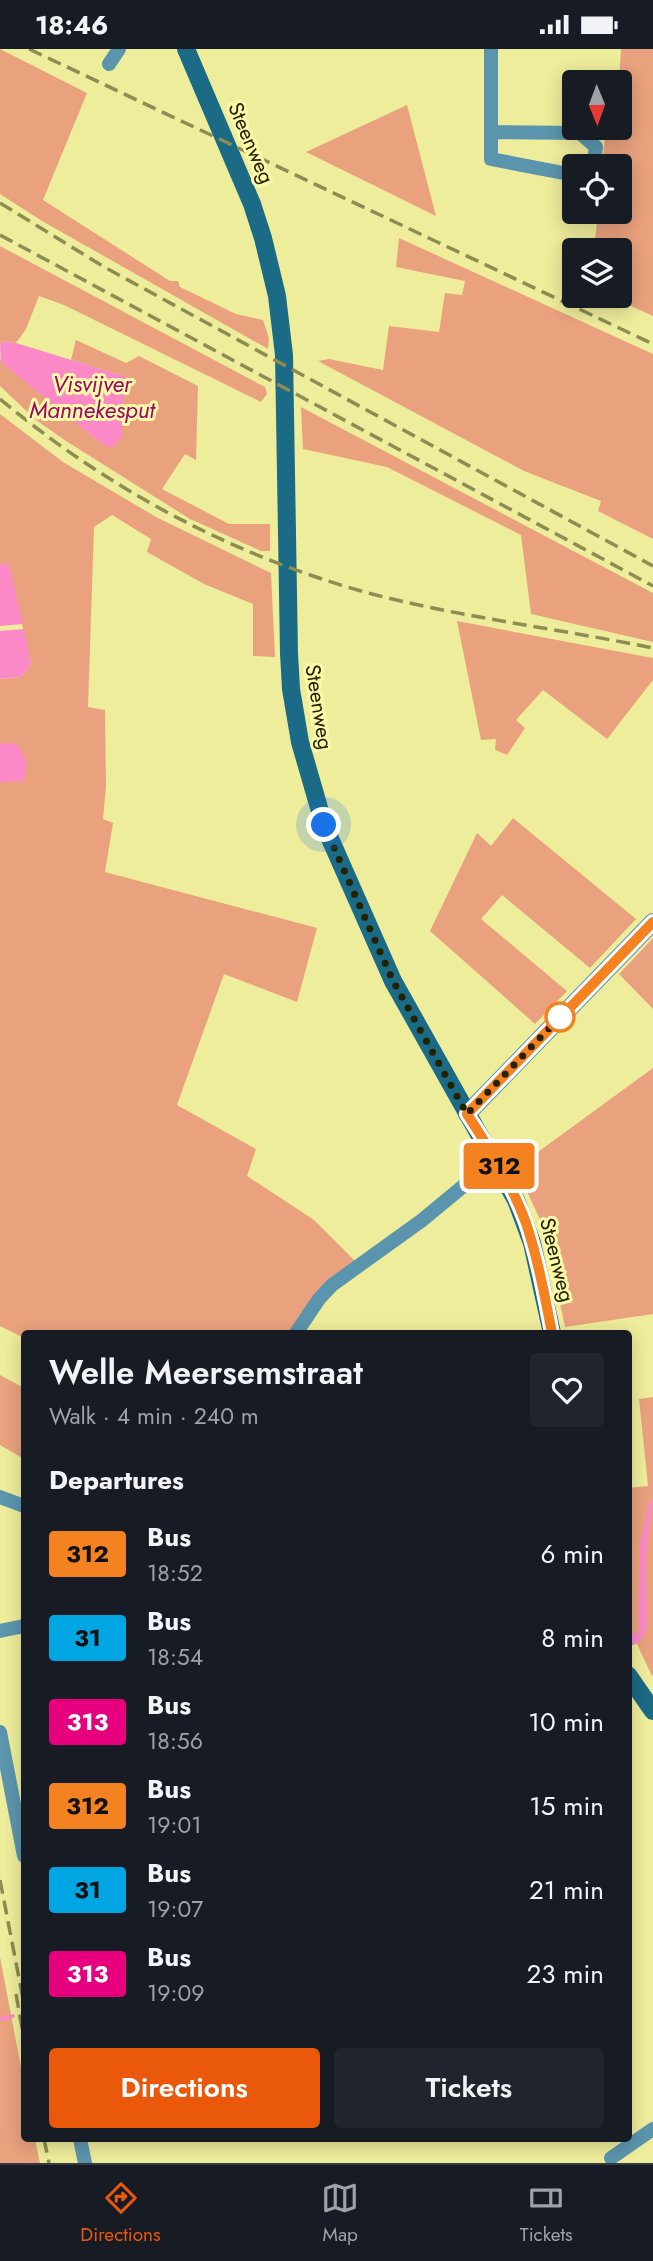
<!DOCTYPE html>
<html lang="en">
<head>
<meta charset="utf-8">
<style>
  body { margin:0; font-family:Jost,sans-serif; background:#20242c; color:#f1f3f6; height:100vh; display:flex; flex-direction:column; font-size:26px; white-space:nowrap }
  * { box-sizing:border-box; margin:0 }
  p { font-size:23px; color:#9ea1a6 }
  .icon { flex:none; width:38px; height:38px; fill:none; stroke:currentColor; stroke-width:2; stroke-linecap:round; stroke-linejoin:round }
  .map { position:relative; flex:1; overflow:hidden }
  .panel { position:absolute; left:21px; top:1281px; width:611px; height:812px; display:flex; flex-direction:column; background:#171b24; border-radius:7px; box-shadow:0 4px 18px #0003 }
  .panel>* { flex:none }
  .badge { padding:0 14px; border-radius:5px; font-size:24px; line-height:46px }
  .needle { width:46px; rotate:179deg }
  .buttons { position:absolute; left:562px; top:21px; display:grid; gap:14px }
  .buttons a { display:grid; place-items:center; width:70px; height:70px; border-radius:7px; background:#171b24; box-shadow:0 4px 18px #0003; font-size:35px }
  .you { position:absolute; width:35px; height:35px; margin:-18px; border:5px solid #fff; border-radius:50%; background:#1a73e8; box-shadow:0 0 0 10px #1a73e833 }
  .map>.badge { position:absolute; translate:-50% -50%; box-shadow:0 0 0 4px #fff }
  h2 { padding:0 28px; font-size:26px; line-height:63px }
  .round { display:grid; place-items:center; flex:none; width:74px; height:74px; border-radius:7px; background:#20242c }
  .headline { display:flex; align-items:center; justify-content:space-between; height:119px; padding:0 28px }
  h1 { font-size:33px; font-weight:600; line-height:52px }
  .primary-button { display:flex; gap:14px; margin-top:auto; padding:14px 28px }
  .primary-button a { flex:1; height:80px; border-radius:7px; background:#ea580c; color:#fff; font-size:28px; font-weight:600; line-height:80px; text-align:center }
  .primary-button a+a { background:#20242c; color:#f1f3f6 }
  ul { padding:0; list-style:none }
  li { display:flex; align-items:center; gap:21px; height:84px; padding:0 28px }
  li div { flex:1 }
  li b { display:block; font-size:26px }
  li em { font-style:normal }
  li .badge { min-width:77px; font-weight:700; text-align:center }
  .status { display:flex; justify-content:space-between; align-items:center; height:49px; padding:0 35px; background:#171b24; direction:ltr }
  .status svg { height:19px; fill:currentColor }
  .tabs { display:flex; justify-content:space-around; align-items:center; height:98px; border-top:2px solid #363941; background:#171b24; font-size:19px; color:#9ea1a6 }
  .tabs a { display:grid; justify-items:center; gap:4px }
  .tabs .active { color:#ea580c }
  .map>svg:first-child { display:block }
  .green { fill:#eaa27e }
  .water { fill:#fb89c8 }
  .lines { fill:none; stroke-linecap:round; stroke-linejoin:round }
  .stream { stroke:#fb89c8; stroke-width:3.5 }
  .minor { stroke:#5b95ad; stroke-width:14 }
  .tertiary { stroke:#5b95ad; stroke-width:18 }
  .secondary { stroke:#1b6a86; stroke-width:18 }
  .rail { stroke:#8d8c51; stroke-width:3.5; stroke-dasharray:14 7; stroke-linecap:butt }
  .line-casing { stroke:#fff; stroke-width:16 }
  .line { stroke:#f58220; stroke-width:10 }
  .walk { stroke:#232100; stroke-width:7; stroke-dasharray:0 12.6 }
  .stop-dot { fill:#fff; stroke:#f58220; stroke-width:3.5 }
  .labels { text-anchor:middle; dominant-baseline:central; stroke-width:6; stroke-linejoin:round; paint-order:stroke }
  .street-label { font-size:21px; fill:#232100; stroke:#fcfaa8 }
  .water-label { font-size:23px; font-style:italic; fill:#970769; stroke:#fcfaa8 }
</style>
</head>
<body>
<div class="status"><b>18:46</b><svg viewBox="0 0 49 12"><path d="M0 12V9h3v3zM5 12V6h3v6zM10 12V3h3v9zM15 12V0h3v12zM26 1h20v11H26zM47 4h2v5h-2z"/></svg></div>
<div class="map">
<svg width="653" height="2114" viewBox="0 0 653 2114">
  <rect width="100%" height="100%" fill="#eeed9b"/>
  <path class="green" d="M0,0L87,44L43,151L170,232H178L180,238L236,265L263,271L269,289L268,300L42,172L0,145Z
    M621,0H653V267L609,247H620V201H594L598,163H620V117H602L606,79H620V33H612L619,32Z
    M407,56L436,167L306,103Z
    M399,189L653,305V490L598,462L601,452L524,422L318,312L329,310L383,321L389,277L439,283L445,244L462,246L465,232L396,218Z
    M0,197L265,338L267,345L261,353L64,256L39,247L26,280L16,294L3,292L0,296Z
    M76,291L126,314L139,307L198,337L196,411L185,405L162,440L229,475H270V502H261L190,470L66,392L36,371L0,337V311L102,395L123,376L122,364L127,328L71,311Z
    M301,358L653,544V593L531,565L521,486L387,418L303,400Z
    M0,365L63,413L156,468L271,524L275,608L253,607V555L204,535L147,503L151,490L112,466L94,478L88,658L105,661L106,737L103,770L113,774L105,823L317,879L297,953L224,925L177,1056L256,1100L247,1127L314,1171L355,1212L291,1284H24V1289L0,1277V630L21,628L31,616L9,516H0Z
    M457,572L653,609V631L607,690L543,641L516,671L525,679L507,706L495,701L496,690L481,691Z
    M513,769L636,870L590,919L502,846L481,870L567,942L535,975L430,882L477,784L491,797Z
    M653,889V960L619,925Z
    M653,1019V1265L565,1278L544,1179L516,1119Z
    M0,1326L24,1339V1410L0,1396Z
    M653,1348V1626L652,1627L628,1576V1439L648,1437L639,1350Z
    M0,1908L24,2034V2090H35L40,2114H0Z"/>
  <path class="water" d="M3,292L16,294L127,328L122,364V388L111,399L102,395L1,313L0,296Z
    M9,515L23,575L0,577V516Z
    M24,580L31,616L21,628L0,630V582Z
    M0,694L16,695C26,706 29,718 23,732L0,733Z
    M653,1450L646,1505L647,1577C644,1588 640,1595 628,1598V1587L638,1583L639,1578L640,1496L649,1453Z"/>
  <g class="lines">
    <path class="stream" d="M0,1970L13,1967"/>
    <path class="minor" d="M491,0V110L574,126
      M109,15L119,0
      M491,83L580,84L596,98L593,117
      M296,1284L319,1250L332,1236L421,1172L495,1111
      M0,1448L24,1457
      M0,1582L24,1577
      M0,1683L24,1807
      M80,2090L85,2114
      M611,2109L653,2080"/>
    <path class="tertiary" d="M467,1065L653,873"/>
    <path class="secondary" d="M186,0L252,155L263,189L277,247L284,306L289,604L291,640L300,693L324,776L393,932L516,1151L532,1194L552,1284
      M628,1626L653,1662"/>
    <path class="rail" d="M29,0L653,295
      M0,154L106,219L653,517
      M0,186L653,537
      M0,350C109,441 235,508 372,545C465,569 560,580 653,599
      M0,1831L24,1955
      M16,1945L24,1990
      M44,2090L49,2114"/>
  </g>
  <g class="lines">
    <defs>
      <path id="line" d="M552,1284C545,1248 538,1210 526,1174C512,1135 489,1099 467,1065L653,873"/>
    </defs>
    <use href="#line" class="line-casing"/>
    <use href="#line" class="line"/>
    <path class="walk" d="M324,776L393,932L467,1065L560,968"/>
  </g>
  <circle class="stop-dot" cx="560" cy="968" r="14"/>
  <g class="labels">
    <g class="street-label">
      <text transform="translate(251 94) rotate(67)">Steenweg</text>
      <text transform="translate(319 658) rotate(81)">Steenweg</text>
      <text transform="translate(557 1211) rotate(76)">Steenweg</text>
    </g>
    <g class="water-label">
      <text x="92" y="335">Visvijver<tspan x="92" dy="26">Mannekesput</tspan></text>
    </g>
  </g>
</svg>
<div class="buttons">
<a><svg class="needle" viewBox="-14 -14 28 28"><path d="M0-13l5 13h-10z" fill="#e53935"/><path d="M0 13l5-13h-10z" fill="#9ea1a6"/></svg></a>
<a><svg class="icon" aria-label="locate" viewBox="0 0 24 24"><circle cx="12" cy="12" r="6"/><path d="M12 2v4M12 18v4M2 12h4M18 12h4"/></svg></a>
<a><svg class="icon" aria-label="layers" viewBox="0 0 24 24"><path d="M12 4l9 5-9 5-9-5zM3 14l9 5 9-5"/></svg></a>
</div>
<div class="you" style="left:324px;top:776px"></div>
<b class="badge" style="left:499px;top:1117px;background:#f58220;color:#111">312</b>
<section class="panel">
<div class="headline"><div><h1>Welle Meersemstraat</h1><p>Walk · 4 min · 240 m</p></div><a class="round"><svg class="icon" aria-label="heart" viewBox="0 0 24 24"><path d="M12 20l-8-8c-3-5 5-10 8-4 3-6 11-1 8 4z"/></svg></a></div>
<h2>Departures</h2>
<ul>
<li><span class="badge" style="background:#f58220;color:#111">312</span><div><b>Bus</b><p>18:52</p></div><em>6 min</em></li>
<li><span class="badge" style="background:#00a6e2;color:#111">31</span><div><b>Bus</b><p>18:54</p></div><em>8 min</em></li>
<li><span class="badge" style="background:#e6007e;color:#fff">313</span><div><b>Bus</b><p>18:56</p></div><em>10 min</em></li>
<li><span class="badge" style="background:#f58220;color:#111">312</span><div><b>Bus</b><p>19:01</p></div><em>15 min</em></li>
<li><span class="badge" style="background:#00a6e2;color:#111">31</span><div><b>Bus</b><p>19:07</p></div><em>21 min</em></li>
<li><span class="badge" style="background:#e6007e;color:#fff">313</span><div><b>Bus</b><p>19:09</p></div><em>23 min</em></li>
</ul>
<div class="primary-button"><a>Directions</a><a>Tickets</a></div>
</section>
</div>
<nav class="tabs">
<a class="active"><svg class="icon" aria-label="directions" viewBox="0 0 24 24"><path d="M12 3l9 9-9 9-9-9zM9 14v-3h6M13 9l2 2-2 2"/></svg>Directions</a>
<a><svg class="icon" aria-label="map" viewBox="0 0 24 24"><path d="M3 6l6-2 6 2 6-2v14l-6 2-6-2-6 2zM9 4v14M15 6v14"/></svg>Map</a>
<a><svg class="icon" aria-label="tickets" viewBox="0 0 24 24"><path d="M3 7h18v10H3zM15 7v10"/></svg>Tickets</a>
</nav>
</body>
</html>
